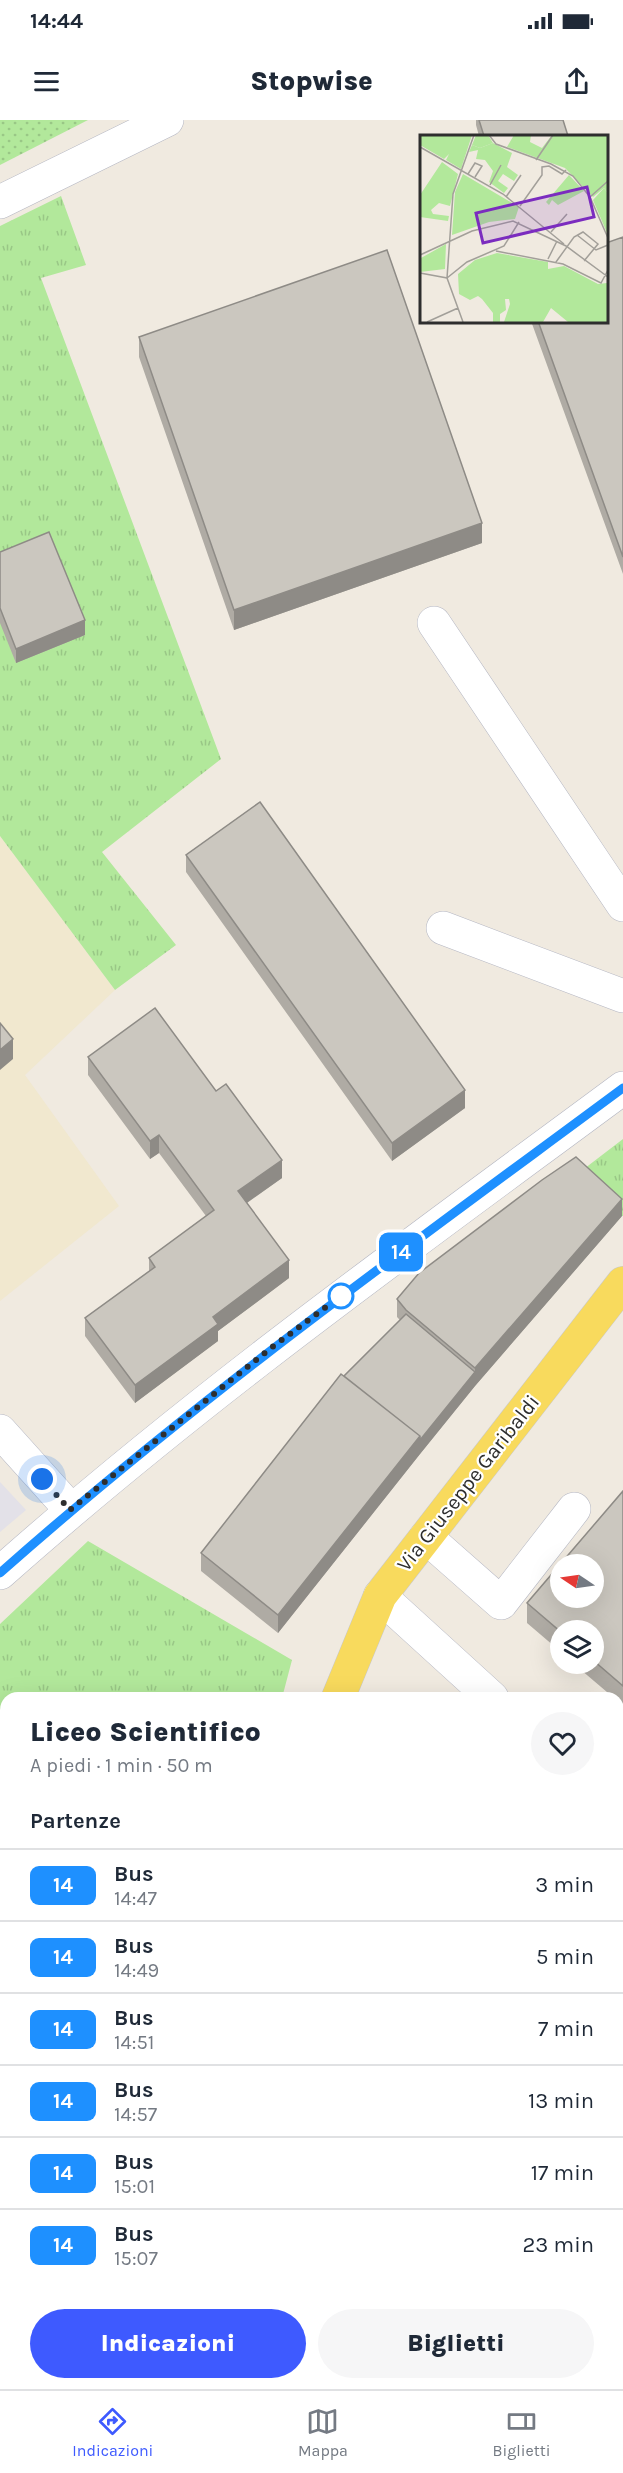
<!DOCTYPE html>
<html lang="it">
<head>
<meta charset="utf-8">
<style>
  body { margin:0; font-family:Karla,sans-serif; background:#f6f6f7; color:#1f2937; height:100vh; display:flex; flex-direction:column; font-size:22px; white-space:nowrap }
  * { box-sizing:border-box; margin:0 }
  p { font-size:20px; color:#747a83 }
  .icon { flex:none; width:33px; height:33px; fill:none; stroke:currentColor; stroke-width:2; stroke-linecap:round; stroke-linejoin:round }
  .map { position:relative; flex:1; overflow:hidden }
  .drawer { position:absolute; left:0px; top:1572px; width:624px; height:698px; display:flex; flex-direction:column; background:#fff; border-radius:18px 18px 0 0; box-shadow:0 6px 24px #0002 }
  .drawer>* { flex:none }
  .badge { padding:0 12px; border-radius:9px; font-size:21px; line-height:39px }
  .needle { width:39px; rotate:283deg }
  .fabs { position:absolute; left:550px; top:1434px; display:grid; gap:12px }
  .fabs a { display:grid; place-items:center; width:54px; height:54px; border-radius:50%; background:#fff; box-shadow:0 6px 24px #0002; font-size:30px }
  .you { position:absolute; width:30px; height:30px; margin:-15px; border:4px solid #fff; border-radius:50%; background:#1a73e8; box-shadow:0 0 0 9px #1a73e833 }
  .map>.badge { position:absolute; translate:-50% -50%; box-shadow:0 0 0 3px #fff }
  h2 { padding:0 30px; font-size:22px; line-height:54px }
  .round { display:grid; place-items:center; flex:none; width:63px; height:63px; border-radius:32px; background:#f6f6f7 }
  .headline { display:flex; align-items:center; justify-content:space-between; height:102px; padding:0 30px }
  h1 { font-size:28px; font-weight:800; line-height:45px }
  .primary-button { display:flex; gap:12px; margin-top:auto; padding:12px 30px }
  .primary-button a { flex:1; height:69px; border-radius:36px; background:#3e5aff; color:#fff; font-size:24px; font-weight:800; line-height:69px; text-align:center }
  .primary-button a+a { background:#f6f6f7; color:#1f2937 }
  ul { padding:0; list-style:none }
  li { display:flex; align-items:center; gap:18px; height:72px; padding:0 30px; border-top:2px solid #e0e1e3 }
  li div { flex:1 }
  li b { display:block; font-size:22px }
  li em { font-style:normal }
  li .badge { min-width:66px; font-weight:700; text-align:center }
  .status { display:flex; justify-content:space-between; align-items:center; height:42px; padding:0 30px; background:#fff; direction:ltr }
  .status svg { height:16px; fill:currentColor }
  header { display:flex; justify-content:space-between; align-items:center; height:78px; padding:0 30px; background:#fff; font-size:27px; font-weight:800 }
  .tab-bar { display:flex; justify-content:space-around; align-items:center; height:84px; border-top:2px solid #e0e1e3; background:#fff; font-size:16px; color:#747a83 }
  .tab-bar a { display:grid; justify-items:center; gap:3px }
  .tab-bar .on { color:#3e5aff }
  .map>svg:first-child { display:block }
  .industrial { fill:#e3e1e8 }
  .education { fill:#f1e8cf }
  .grass { fill:url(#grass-tufts) }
  .garden { fill:url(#garden-dots) }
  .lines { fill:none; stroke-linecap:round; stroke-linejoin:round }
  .minor-casing { stroke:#b4b6c2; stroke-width:34 }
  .major-casing { stroke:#c9c9c9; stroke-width:34 }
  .minor { stroke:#fff; stroke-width:33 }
  .major { stroke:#f8da5d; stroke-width:33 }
  .wall { fill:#afaba4 }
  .shaded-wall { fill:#8e8b86 }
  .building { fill:#cbc7bf; stroke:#8e8b86; stroke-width:1.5; fill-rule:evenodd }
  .line-casing { stroke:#fff; stroke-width:14 }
  .line { stroke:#1e90ff; stroke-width:9 }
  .walk { stroke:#2e2e2e; stroke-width:6; stroke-dasharray:0 10.8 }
  .stop-dot { fill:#fff; stroke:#1e90ff; stroke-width:3 }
  .labels { text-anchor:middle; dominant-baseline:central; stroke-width:4.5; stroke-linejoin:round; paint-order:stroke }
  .street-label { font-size:21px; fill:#2e2e2e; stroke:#fff }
  .inset-road { fill:none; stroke:#a29f99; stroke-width:1.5 }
  .view { fill:#7b2cbf; fill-opacity:0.15; stroke:#7b2cbf; stroke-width:3 }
  .inset-edge { fill:none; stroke:#2e2e2e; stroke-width:3 }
</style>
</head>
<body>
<div class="status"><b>14:44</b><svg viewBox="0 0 49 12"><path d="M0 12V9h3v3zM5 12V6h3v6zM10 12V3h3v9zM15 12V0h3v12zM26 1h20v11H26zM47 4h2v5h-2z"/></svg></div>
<header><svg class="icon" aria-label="menu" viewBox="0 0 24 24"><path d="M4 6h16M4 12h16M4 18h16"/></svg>Stopwise<svg class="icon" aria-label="share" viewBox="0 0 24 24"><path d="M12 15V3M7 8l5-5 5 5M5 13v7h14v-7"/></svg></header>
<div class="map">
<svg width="623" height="2269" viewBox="0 0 623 2269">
  <defs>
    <pattern id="grass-tufts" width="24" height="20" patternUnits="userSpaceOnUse" patternTransform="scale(1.5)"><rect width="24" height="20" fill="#b2e89b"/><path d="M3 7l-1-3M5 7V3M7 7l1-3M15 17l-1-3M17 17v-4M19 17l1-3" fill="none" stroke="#99c786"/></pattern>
    <pattern id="garden-dots" width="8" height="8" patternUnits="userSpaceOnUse" patternTransform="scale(1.5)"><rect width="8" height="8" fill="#b2e89b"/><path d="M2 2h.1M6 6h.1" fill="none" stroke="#99c786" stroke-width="1.8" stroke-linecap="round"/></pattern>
  </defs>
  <rect width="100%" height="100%" fill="#f0eae0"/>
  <path class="industrial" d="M0,1362L26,1390L0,1412Z"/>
  <path class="education" d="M0,716L115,870L25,955L119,1086L0,1181Z"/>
  <path class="grass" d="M61,76L86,145L41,158L221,639L102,732L176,825L115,870L0,716V106Z
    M623,1019V1096H622L576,1055Z
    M88,1421L292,1540L282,1578H6V2264H263L264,2269H0V1504Z"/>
  <path class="garden" d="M0,0H88L0,45Z"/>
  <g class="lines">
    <defs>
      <path id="minor" d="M0,82L167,0
        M434,503L623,785
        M443,808L623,876
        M0,1311L71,1390
        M426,1417L501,1483L574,1389
        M0,1453C197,1278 411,1125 623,968
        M380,1476L492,1578
        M618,1692L623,1696"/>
      <path id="major" d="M338,1578L380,1476L623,1163
        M317,2264L318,2269"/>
    </defs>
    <use href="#minor" class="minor-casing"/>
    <use href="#major" class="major-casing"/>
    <use href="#minor" class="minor"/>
    <use href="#major" class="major"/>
  </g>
  <path class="wall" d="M476,0H563L568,16H479L476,5Z
    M623,117V454L531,201H606Z
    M139,217L482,423L234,510L139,237Z
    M0,432L85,515L16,543L0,503Z
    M186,735L465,988L392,1041L186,752Z
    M88,937L216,971L282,1058L247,1083L289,1158L218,1211V1221L135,1283L85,1216V1198L149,1151V1138L206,1096L159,1033L150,1039L88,955Z
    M622,1096L475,1266L420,1334L278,1513L201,1451V1433L344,1256L400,1200L397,1197V1179Z
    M623,1371V1586L618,1582V1578H614L574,1544H594V1510H561V1532L527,1503V1483Z
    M618,1761H623V1895L618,1896Z"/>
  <path class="shaded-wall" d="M482,403V423L234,510V490Z
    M85,500V515L16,543V529Z
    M13,919V939L0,950V930Z
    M465,970V988L392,1041V1023Z
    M159,1015V1033L150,1039V1021Z
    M282,1040V1058L238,1089V1071Z
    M622,1079V1096L475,1266L420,1334L278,1513V1495L420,1316L475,1252V1248Z
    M289,1140V1158L218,1211V1221L135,1283V1265L213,1197Z"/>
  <path class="building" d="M479,0H563L568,16H484Z
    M623,117V437L538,201H606V123Z
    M387,130L482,403L234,490L139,217Z
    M49,412L85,500L16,529L0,488V432Z
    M260,682L465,970L392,1023L186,735Z
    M155,888L216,971L226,964L282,1040L238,1071L289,1140L213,1197L218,1204L135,1265L85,1198L155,1147L149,1138L214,1090L159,1015L150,1021L88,937Z
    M0,903L13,919L0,930Z
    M576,1037L622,1079L475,1248L406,1190L397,1179L419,1153L542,1060Z
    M406,1194L475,1252L420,1320V1316L344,1256Z
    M341,1254L420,1316L278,1495L201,1433Z
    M623,1371V1566L594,1541V1510H561V1512L527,1483ZM561,1444H594V1478H561Z
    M618,1761H623V1875L618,1876Z
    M618,2086H623V2269H415L414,2264H618Z"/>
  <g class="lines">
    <defs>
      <path id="line" d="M0,1453C197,1278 411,1125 623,968"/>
    </defs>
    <use href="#line" class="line-casing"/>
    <use href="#line" class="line"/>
    <path class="walk" d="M42,1359L70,1390L271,1228L345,1173L341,1176"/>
  </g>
  <circle class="stop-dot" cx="341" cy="1176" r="12"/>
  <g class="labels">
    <g class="street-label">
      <text transform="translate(468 1363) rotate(-52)">Via Giuseppe Garibaldi</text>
    </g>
  </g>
  <g transform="translate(420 15)">
    <rect width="188" height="188" fill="#f0eae0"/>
    <path d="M0,0H52L41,34L26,25L29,19L24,24L0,10ZM73,8L92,18L87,32L98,40L94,46L83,39L78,46L88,53L84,58L69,47L73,36L65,25L56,24L58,15L49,17L52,10L60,13ZM22,27L38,39L30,71L19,68L11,75L13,79L29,81L28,86L0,82V60ZM43,39L99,72L95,84L69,87L32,100L35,57ZM149,40L164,56L138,70L132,65L129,70L126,67ZM184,53L187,57V98L173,65ZM26,109L25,134L0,137L1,123Z" fill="#b2e89b"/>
    <path d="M77,118L128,127V134L144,131L178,149L187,148V187H148L131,173L123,187H84L90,169L89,164H85L86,175L80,179V187H73V178L62,164L58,161L50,165L39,159L38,139L55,125Z" fill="#b2e89b"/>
    <path d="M56,0H68L73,8L60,13L52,10ZM94,0H111L110,7L122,13L132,0H187V57L184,53L173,62L145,33L87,12Z" fill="#b2e89b"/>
    <path class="inset-road" d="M69,0L76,9L131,29L153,41L170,62L188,103M0,12L83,59L144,109M116,25L133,0M48,39L55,28L62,31L55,42M70,50L81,30M86,62L101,40M170,62L188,46M100,71L122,40V32L129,31L142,39L146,35M131,97L147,79M157,100L176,115L188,110M76,116L143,129L181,148L188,135M0,120L52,96L93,86L146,111L188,142M128,124L137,106M136,127L154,102L163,97L178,109L164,126M0,138L27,143L43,187M27,143L33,59L54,0M27,143L47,127L84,111L99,87M7,187L38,173"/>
    <path class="view" d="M167,52L174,82L63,108L56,78Z"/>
    <rect width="188" height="188" class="inset-edge"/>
  </g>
</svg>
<div class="fabs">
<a><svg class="needle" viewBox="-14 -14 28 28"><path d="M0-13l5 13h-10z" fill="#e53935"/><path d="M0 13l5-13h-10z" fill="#747a83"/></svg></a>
<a><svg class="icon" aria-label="layers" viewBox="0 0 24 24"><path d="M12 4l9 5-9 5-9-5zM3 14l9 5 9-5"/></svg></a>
</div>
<div class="you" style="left:42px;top:1359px"></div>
<b class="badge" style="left:401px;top:1132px;background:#1e90ff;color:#fff">14</b>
<section class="drawer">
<div class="headline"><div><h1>Liceo Scientifico</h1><p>A piedi · 1 min · 50 m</p></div><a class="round"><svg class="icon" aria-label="heart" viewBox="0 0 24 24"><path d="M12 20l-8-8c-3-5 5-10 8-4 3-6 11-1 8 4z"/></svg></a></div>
<h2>Partenze</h2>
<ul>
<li><span class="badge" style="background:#1e90ff;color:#fff">14</span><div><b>Bus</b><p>14:47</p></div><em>3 min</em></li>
<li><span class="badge" style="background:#1e90ff;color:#fff">14</span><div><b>Bus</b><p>14:49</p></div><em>5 min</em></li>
<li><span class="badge" style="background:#1e90ff;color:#fff">14</span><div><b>Bus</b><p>14:51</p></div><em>7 min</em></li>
<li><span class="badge" style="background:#1e90ff;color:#fff">14</span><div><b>Bus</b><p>14:57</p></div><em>13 min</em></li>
<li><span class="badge" style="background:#1e90ff;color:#fff">14</span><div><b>Bus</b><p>15:01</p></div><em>17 min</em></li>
<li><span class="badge" style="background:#1e90ff;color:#fff">14</span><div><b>Bus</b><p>15:07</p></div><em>23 min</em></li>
</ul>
<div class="primary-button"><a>Indicazioni</a><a>Biglietti</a></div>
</section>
</div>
<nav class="tab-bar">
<a class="on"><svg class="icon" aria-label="directions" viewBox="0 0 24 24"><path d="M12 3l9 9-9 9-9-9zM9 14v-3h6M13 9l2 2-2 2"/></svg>Indicazioni</a>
<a><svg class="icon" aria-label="map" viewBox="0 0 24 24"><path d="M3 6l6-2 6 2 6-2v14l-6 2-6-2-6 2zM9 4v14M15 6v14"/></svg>Mappa</a>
<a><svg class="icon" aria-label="tickets" viewBox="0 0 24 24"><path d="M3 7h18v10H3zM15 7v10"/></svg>Biglietti</a>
</nav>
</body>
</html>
